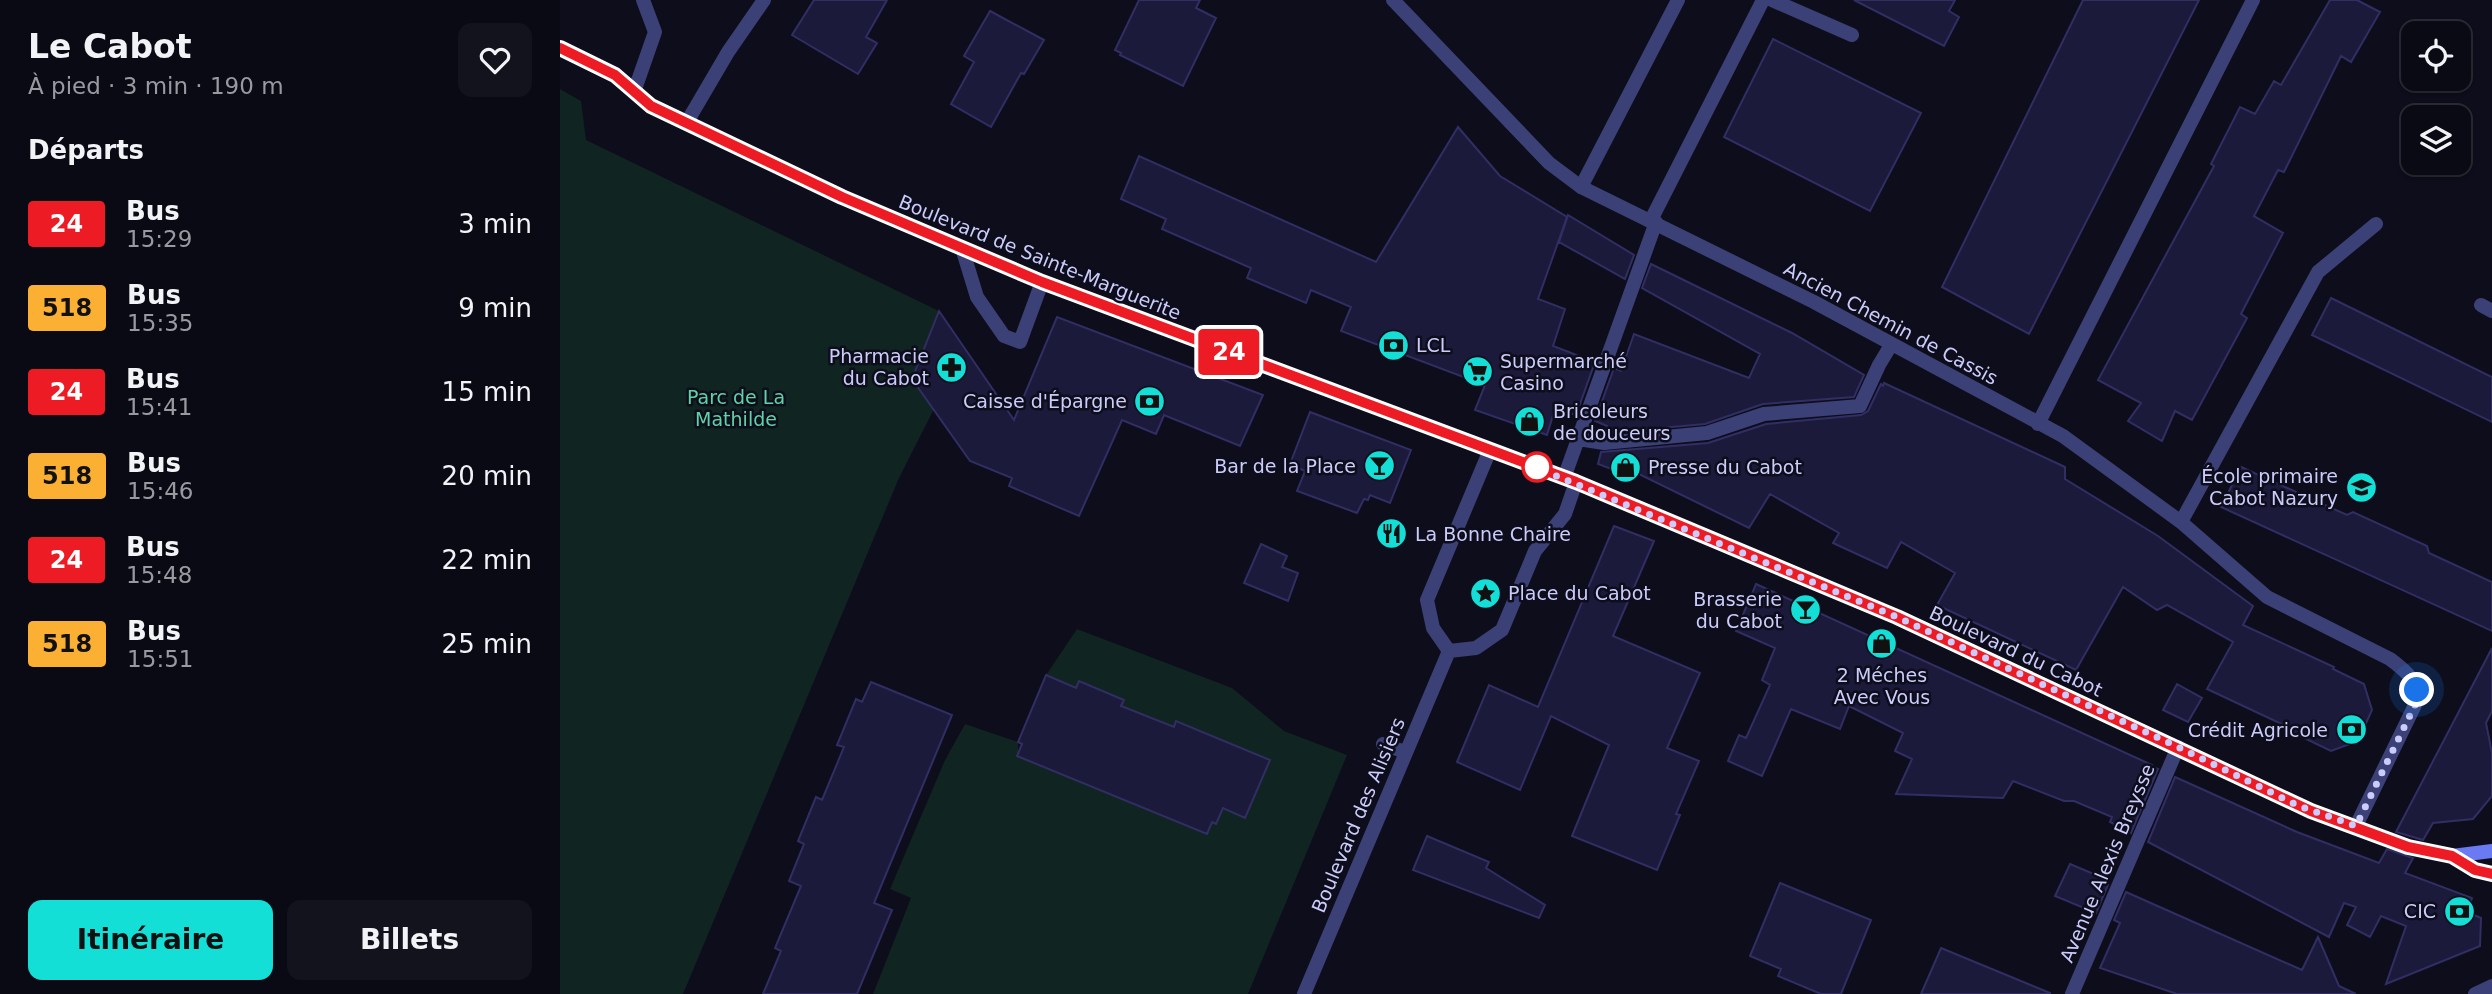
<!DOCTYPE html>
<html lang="fr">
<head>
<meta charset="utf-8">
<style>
  body { margin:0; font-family:"DejaVu Sans",sans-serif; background:#13131d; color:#f1f3f6; height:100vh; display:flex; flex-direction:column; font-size:26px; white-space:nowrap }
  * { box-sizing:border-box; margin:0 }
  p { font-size:23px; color:#999aa0 }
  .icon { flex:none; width:38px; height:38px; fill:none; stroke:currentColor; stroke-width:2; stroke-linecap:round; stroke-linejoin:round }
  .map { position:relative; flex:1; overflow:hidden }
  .panel { display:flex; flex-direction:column; background:#0a0a14; width:560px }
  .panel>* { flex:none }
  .badge { padding:0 14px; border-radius:5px; font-size:24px; line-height:46px }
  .controls { position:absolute; left:1841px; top:21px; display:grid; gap:14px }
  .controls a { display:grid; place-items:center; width:70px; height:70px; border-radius:14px; background:#0a0a14; box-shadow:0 2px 5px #0004,0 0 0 2px #2a2b34; font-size:35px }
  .you { position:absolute; width:35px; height:35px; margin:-18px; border:5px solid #fff; border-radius:50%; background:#1a73e8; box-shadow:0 0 0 10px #1a73e833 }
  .map>.badge { position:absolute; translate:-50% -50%; box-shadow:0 0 0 4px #fff }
  h2 { padding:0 28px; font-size:26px; line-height:63px }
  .round { display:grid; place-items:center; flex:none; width:74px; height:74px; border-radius:14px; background:#13131d }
  .overview { display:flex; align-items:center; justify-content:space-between; height:119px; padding:0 28px }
  h1 { font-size:33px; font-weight:600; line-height:52px }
  .primary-button { display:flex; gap:14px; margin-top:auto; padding:14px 28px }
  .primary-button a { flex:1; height:80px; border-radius:14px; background:#13dfd7; color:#111; font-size:28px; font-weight:600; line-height:80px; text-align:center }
  .primary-button a+a { background:#13131d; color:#f1f3f6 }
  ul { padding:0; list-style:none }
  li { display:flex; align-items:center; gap:21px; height:84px; padding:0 28px }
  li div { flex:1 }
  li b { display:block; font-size:26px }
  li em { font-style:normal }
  li .badge { min-width:77px; font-weight:700; text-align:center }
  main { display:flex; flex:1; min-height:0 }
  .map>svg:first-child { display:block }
  .green { fill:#102421 }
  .building { fill:#1c1a3a; stroke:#312e64; stroke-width:2 }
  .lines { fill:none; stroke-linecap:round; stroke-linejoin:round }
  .lane { stroke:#3b4176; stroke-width:14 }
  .street { stroke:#3b4176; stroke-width:14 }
  .secondary { stroke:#6a7af3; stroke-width:14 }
  .line-casing { stroke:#fff; stroke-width:16 }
  .line { stroke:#ec1b24; stroke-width:10 }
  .walk { stroke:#cbccfb; stroke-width:7; stroke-dasharray:0 12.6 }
  .stop-dot { fill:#fff; stroke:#ec1b24; stroke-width:3.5 }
  .labels { text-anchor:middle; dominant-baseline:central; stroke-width:5; stroke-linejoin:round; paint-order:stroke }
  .street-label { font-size:19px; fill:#cbccfb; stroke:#0d0d1b }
  .poi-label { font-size:19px; fill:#cbccfb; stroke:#0d0d1b; text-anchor:end }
  .park-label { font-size:19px; fill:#5ed3a6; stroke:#0d0d1b }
</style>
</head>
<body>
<main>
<section class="panel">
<div class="overview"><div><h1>Le Cabot</h1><p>À pied · 3 min · 190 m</p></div><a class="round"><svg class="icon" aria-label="heart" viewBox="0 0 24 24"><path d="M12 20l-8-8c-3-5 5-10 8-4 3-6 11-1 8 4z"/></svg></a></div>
<h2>Départs</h2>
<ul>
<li><span class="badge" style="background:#ec1b24;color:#fff">24</span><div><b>Bus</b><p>15:29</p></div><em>3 min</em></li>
<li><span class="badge" style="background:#fcb033;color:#111">518</span><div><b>Bus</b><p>15:35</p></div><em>9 min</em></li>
<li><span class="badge" style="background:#ec1b24;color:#fff">24</span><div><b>Bus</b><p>15:41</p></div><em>15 min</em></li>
<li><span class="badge" style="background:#fcb033;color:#111">518</span><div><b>Bus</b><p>15:46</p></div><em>20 min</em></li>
<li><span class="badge" style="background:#ec1b24;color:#fff">24</span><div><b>Bus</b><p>15:48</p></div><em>22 min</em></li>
<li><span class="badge" style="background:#fcb033;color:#111">518</span><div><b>Bus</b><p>15:51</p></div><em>25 min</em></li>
</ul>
<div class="primary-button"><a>Itinéraire</a><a>Billets</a></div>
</section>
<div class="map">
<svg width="1932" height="994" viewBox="0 0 1932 994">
  <rect width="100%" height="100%" fill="#0d0d1b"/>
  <path class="green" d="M0,89L21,101L26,140L379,311L352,379L374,409L339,478L123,994H0Z
    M517,629L672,688L724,731L787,755L688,994H313L351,898L330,889L385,760L405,724L458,742V756L647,834L652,822L656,823L663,808L685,817L710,760L685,749L681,755L661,740L616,721L614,727L561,706L564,700L520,682L516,688L486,675Z"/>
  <path class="building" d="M254,0H327L306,37L317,43L298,74L232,35Z
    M579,0H640L636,8L656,18L623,86L560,55L561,53L555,50Z
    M1294,0H1395L1389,11L1399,17L1384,46Z
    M1523,0H1639L1469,334L1382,287Z
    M1770,0H1797L1820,12L1791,62L1781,56L1724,172L1718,170L1694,216L1723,233L1681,314L1687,318L1632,420L1615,411L1602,441L1568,421L1581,403L1538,380L1654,166L1651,164L1680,107L1695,114L1714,81L1721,85Z
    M430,11L484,40L464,74L461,73L431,127L391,104L414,62L404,56Z
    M1213,39L1361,113L1310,211L1164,137Z
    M898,127L940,176L1007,217L978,299L1005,309L993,346L1035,362L1016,415L995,409L987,435L915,410L925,385L781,331L791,307L751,290L746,303L687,278L691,268L602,229L606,219L561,199L579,156L816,262Z
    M1008,215L1074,255L1065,279L999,242Z
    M1091,264L1232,333L1304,375L1294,397L1203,404L1145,424L1046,433L1047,426L1035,421L1054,368L1061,371L1074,334L1189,378L1200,354L1082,288Z
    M1771,298L1932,377V422L1752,335Z
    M379,311L454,420L497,317L703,395L680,446L604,415L596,434L562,420L519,516L449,486L452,478L410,461L352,379Z
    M1324,383L1505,467V479L1598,536L1693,606L1683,625L1774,667L1773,669L1804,684L1812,710L1798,741L1771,751L1725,729L1726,726L1647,689L1673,642L1607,605L1597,610L1563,587L1516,670L1377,605L1395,573L1341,542L1327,568L1273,543L1279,533L1210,494L1189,528L1075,472L1067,475L1038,464L1041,452L1148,443L1206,424L1301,415L1308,411L1321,384L1323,386Z
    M750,412L851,450L830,503L810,495L808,500L804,499L797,513L737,491L745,471L730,464Z
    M1681,467L1787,515L1793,512L1867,546L1869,553L1932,582V631L1661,507Z
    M1054,526L1094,541L1053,636L1140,673L1107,748L1139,761L1116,814L1120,815L1097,870L1012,836L1049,745L991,716L960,790L897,762L929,685L978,707Z
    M701,544L727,556L722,567L738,573L728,601L684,583Z
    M1196,584L1592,765L1591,766L1598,769L1571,833L1550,822L1552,817L1514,801H1504L1453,781L1443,798L1336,794L1352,759L1335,751L1343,733L1289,706L1280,729L1231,709L1202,776L1168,761L1179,735L1186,738L1210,685L1202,680L1215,648L1176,631Z
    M1932,648V711L1926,723L1932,753V796L1913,819L1873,823L1863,840L1836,832Z
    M486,675L516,688L519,681L564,700L561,706L614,727L616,721L710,760L685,818L663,808L656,824L652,822L647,834L457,756L462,744L458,742Z
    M311,682L392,715L314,903L332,910L297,994H203L221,951L215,948L241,886L229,881L244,844L238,841L256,797L262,800L284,747L277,745L296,699L302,702Z
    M1617,684L1642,698L1628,722L1603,710Z
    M1615,777L1737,832L1819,863L1827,849L1853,858L1845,873L1912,898L1907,912L1921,918L1920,946L1826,984L1846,926L1821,916L1810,937L1787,925L1796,907L1784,903L1769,937L1588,842Z
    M867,836L929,862L926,868L985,905L979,918L853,870Z
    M1510,864L1541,877L1539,881L1548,885L1536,913L1495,896Z
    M1220,883L1311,920L1281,994H1261L1218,976L1221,969L1190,956Z
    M1566,892L1742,970L1758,937L1779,986L1796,994H1617L1540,968L1560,923L1554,920Z
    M1381,948L1490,993V994H1361Z"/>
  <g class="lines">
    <path class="lane" d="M74,92L95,32L83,0
      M127,122L168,52L204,0
      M1021,187L1118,0
      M402,248L417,297L444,336L460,342L482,282
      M823,744L845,752"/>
    <path class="street" d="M833,0L989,163L1021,187L1254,302L1503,436L1621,522L1707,597L1830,659C1849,673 1858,681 1855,705L1796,826
      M1212,0L1292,35
      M1091,220L1203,0
      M1921,305L1932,311
      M1478,424L1693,0
      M1018,439L1044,443L1147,433L1204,414L1300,406L1319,365L1331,345
      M930,450L867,600L873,628L889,651L916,648L942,630L975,551L1005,514L1016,482
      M1004,478L1096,222
      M1621,522L1758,272L1816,224
      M744,994L889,651
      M1512,994L1618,747
      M1915,994L1932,986"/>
    <path class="secondary" d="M0,48L55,75L91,106L282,197L482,282L1016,482L1337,617L1751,811L1848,847L1892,856L1932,851
      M1893,856L1915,870L1932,874"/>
  </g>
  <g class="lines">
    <defs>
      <path id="line" d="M0,48L55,75L91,106L282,197L482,282L1016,482L1337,617L1751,811L1848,847L1892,856L1915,870L1932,874"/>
    </defs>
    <use href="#line" class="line-casing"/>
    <use href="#line" class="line"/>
    <path class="walk" d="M977,467H975L1337,617L1618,747L1739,806L1796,826L1855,705L1857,690"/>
  </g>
  <defs>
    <symbol id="bank-disc" viewBox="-11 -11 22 22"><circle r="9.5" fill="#13dfd7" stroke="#0d0d1b"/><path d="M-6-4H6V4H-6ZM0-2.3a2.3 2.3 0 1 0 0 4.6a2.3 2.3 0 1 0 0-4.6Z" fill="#111"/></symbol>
    <symbol id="pharmacy-disc" viewBox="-11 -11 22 22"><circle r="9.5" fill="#13dfd7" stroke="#0d0d1b"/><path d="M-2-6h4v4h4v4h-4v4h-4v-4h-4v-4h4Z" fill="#111"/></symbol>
    <symbol id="supermarket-disc" viewBox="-11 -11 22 22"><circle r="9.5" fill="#13dfd7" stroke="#0d0d1b"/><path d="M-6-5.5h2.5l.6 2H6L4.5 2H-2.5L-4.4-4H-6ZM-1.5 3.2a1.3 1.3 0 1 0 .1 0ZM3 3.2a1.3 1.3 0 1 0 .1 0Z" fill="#111"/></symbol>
    <symbol id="shop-disc" viewBox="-11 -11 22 22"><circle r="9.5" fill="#13dfd7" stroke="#0d0d1b"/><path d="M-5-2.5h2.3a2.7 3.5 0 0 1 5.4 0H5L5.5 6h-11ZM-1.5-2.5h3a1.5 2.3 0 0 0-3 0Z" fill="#111"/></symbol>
    <symbol id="bar-disc" viewBox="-11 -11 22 22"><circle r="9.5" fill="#13dfd7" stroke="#0d0d1b"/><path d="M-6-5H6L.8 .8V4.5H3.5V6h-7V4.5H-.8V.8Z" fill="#111"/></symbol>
    <symbol id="school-disc" viewBox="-11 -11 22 22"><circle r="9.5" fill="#13dfd7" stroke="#0d0d1b"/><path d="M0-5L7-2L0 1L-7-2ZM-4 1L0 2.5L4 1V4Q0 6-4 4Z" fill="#111"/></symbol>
    <symbol id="restaurant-disc" viewBox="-11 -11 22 22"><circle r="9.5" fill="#13dfd7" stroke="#0d0d1b"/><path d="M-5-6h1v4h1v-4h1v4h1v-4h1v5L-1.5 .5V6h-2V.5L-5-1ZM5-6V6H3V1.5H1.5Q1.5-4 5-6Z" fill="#111"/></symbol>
    <symbol id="sight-disc" viewBox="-11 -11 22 22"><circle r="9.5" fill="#13dfd7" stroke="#0d0d1b"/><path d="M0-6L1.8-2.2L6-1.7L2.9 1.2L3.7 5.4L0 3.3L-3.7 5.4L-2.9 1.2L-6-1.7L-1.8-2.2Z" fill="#111"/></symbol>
  </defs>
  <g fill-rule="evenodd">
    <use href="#bank-disc" x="816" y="328" width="35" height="35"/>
    <use href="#pharmacy-disc" x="374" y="350" width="35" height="35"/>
    <use href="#supermarket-disc" x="900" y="354" width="35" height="35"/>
    <use href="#bank-disc" x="572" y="384" width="35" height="35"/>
    <use href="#shop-disc" x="952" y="404" width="35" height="35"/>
    <use href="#bar-disc" x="802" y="448" width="35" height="35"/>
    <use href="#shop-disc" x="1048" y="450" width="35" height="35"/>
    <use href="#school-disc" x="1784" y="470" width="35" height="35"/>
    <use href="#restaurant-disc" x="814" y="516" width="35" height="35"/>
    <use href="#sight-disc" x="908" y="576" width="35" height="35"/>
    <use href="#bar-disc" x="1228" y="592" width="35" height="35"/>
    <use href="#shop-disc" x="1304" y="626" width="35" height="35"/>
    <use href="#bank-disc" x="1774" y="712" width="35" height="35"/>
    <use href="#bank-disc" x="1882" y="894" width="35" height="35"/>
  </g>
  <circle class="stop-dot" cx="977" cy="467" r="14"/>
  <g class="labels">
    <g class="street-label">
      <text transform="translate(480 257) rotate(22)">Boulevard de Sainte-Marguerite</text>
      <text transform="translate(1331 323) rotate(28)">Ancien Chemin de Cassis</text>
      <text transform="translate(1456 651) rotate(25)">Boulevard du Cabot</text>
      <text transform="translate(798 815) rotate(-67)">Boulevard des Alisiers</text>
      <text transform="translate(1547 863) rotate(-67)">Avenue Alexis Breysse</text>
    </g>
    <g class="poi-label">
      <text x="856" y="345" text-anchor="start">LCL</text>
      <text x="369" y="356">Pharmacie<tspan x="369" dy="22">du Cabot</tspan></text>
      <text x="940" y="361" text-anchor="start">Supermarché<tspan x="940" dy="22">Casino</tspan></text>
      <text x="567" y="401">Caisse d'Épargne</text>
      <text x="993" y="411" text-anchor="start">Bricoleurs<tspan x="993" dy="22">de douceurs</tspan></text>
      <text x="796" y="466">Bar de la Place</text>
      <text x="1088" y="467" text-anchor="start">Presse du Cabot</text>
      <text x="1778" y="476">École primaire<tspan x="1778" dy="22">Cabot Nazury</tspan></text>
      <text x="855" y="534" text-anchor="start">La Bonne Chaire</text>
      <text x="948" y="593" text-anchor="start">Place du Cabot</text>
      <text x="1222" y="599">Brasserie<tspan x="1222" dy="22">du Cabot</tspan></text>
      <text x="1322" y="675" text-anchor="middle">2 Méches<tspan x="1322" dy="22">Avec Vous</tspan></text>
      <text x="1768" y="730">Crédit Agricole</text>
      <text x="1876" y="911">CIC</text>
    </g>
    <g class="park-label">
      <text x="176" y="397">Parc de La<tspan x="176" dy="22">Mathilde</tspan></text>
    </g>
  </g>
</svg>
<div class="controls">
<a><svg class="icon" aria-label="locate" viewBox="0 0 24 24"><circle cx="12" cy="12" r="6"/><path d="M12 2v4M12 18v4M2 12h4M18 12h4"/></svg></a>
<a><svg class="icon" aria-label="layers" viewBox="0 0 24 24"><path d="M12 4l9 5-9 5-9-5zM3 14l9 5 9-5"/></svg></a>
</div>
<div class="you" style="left:1857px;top:690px"></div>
<b class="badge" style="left:669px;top:352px;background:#ec1b24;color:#fff">24</b>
</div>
</main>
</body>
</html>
